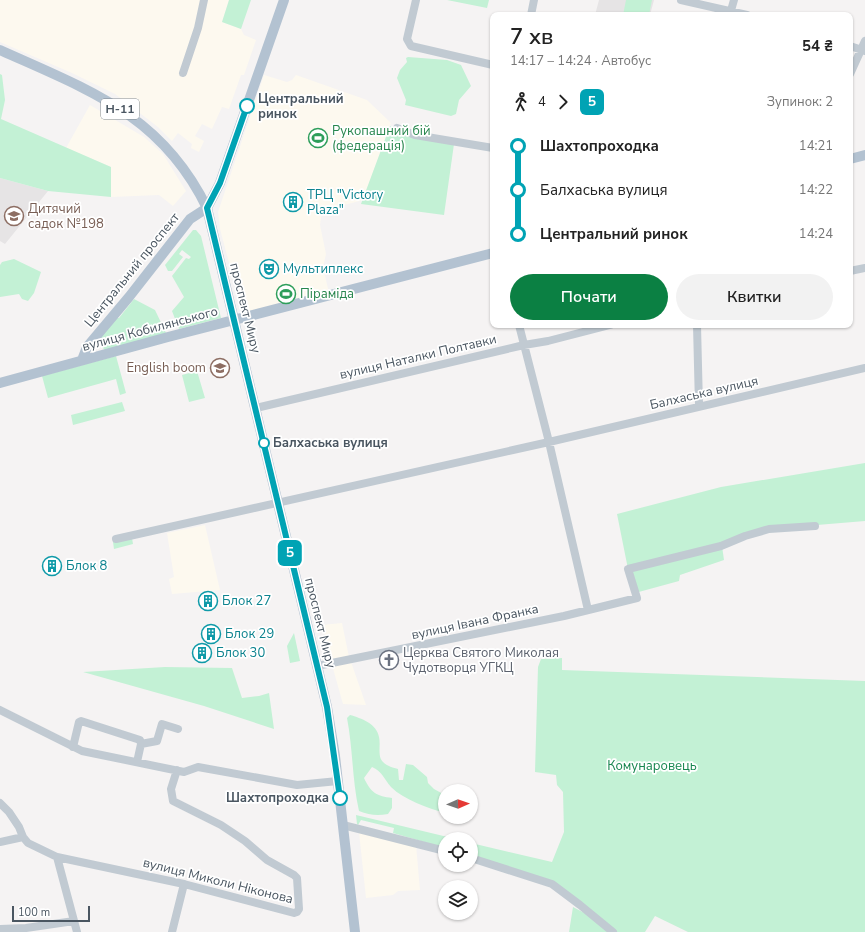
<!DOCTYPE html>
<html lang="uk">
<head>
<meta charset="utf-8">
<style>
  body { margin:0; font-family:"Nunito Sans",sans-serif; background:#f2f2f2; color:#222; height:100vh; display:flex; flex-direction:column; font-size:15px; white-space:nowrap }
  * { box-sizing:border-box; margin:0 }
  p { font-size:13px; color:#767676 }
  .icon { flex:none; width:22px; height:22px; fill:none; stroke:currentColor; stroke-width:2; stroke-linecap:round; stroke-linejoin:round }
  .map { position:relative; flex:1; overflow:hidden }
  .panel { position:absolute; left:490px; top:12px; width:363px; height:316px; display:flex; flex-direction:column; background:#fff; border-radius:8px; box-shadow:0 1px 3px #0004 }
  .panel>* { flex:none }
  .badge { padding:0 8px; border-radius:6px; font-size:14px; line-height:26px }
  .needle { width:26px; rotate:88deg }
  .tools { position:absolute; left:438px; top:784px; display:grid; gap:8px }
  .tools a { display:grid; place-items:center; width:40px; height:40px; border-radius:50%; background:#fff; box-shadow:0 1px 3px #0004; font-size:20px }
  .scale { position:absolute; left:12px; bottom:10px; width:78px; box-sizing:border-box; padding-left:4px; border:2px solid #4a5661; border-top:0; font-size:11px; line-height:14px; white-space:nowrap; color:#4a5661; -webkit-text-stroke:3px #fff; paint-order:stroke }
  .map>.badge { position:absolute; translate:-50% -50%; box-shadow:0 0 0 2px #fff }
  .legs { display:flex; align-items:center; gap:6px; height:44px; padding:0 20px; font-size:13px }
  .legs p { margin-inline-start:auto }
  .headline { display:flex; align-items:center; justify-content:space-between; height:68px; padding:0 20px }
  h1 { font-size:22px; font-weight:600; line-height:30px }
  .action { display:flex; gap:8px; margin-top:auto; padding:8px 20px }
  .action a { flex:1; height:46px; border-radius:24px; background:#0b8043; color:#fff; font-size:16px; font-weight:600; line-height:46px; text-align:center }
  .action a+a { background:#f2f2f2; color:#222 }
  ul { padding:0 20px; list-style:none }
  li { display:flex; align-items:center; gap:14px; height:44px; font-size:15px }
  li i { display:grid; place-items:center; width:6px; height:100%; margin:0 5px; background:currentColor }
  li i::after { content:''; width:10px; height:10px; margin:-5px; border:3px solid; border-radius:50%; background:#fff }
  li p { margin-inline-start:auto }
  li:first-child i { background:linear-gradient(#0000 50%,currentColor 0) }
  li:last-child i { background:linear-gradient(currentColor 50%,#0000 0) }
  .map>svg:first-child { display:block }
  .commercial { fill:#fdf9ef }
  .education { fill:#e6e4e5 }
  .green { fill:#c3f1d5 }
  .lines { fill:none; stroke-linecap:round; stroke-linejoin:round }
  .minor { stroke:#c1cad2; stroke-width:8 }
  .major { stroke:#b3c2d1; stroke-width:10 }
  .line-1-casing { stroke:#fff; stroke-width:9 }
  .line-1 { stroke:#00a3b4; stroke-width:6 }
  .stop-1-dot { fill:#fff; stroke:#00a3b4; stroke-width:2 }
  .labels { text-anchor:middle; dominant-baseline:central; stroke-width:3.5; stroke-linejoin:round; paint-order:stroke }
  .shield { fill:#fff; stroke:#808990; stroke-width:1 }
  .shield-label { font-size:12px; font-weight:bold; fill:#4a5661 }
  .stop-label { font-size:13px; font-weight:bold; fill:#4a5661; stroke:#fff; text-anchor:start }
  .leisure-label { font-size:13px; fill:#27864d; stroke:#fff; text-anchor:start }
  .culture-label { font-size:13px; fill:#0d838f; stroke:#fff; text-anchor:start }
  .education-label { font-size:13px; fill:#785e54; stroke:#fff; text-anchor:start }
  .street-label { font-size:13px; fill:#4a5661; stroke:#fff }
  .worship-label { font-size:13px; fill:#5b616d; stroke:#fff; text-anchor:start }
  .park-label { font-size:13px; fill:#17864f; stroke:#fff }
</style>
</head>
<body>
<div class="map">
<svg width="865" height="932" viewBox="0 0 865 932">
  <rect width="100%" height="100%" fill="#f5f3f3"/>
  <path class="commercial" d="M0,0H229L222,22L241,29L244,35L256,40L244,75H241L229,109L222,107L212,129L202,124L195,136L204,141L199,152L191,148L192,144L178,133L172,141L158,127L115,94L72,73L0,42Z
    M264,75L287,82L292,80L296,75L367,100L391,123L363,200L326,210L321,217L320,225L326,254L323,267L329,293L245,312L241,308L220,229L218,212Z
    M90,105L144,137L163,154L186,191L173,206L159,195L111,197V167L66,148Z
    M205,525L220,590L172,594L169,579L174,577L167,533Z
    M342,623L349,657L331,661L322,625Z
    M351,662L366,705L343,704L332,665Z
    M359,832L416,845L420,890L398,891L393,895L366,898Z"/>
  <path class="education" d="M599,0H654L650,15H595Z
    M0,178L48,191L5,244L0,241Z"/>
  <path class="green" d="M229,0H251L241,29L222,22Z
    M447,0H489L487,8Z
    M626,0H652L649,15H623Z
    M408,57L447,60L461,65L471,86L459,100L456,114L451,116L405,105L406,100L397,78L400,70L407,62L406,58Z
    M0,74L2,75L5,100L1,119L111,167V197L48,191L0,178Z
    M390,126L416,137L454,144L444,215L361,204Z
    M193,230H196L201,236L221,318L179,329L172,311L184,297L172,276L186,258L189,259L191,257L182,250L179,254L183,257L172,271H168L165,265Z
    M14,259L41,272L34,293L28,301L22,299L19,294L0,297V265L2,262Z
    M134,299L155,310L166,333L106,351L101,346L100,337L115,318H119Z
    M116,356L126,393L120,395L116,379L48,398L42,376Z
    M197,371L205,398L189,402L182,375Z
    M122,402L125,411L73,425L71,415Z
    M865,463V521L769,529L722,546L724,560L680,575L679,581L635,593L628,569L617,514L721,487Z
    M132,538L133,544L114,549L113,542Z
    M294,633L300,661L290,663L287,646Z
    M562,658V670L865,681V932H688L655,916L645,932H616L553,882L471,856V843L552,862L564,832L563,792L557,785L556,775L535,772L538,667L541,659Z
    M165,667L232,668L242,698L259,696L269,693L274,729L204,706L83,672Z
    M350,715C361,718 377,724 379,737C381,745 377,756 383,762C387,766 394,768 398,769L399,780H403L406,764L413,765L427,777L428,783L434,789L445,795V813C428,808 404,800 391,787C384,779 382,771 372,767L364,778C371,793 377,796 392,798V808L388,814C377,816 369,815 359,811C352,780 353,749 347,718Z
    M356,815L456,839H445V848L393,833L394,828L361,820L358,825L357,824Z
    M573,907L594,918L611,932H569Z"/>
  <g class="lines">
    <path class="minor" d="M416,0L407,39L411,46L493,65
      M681,0L747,15
      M730,14L734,0
      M531,15L534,0
      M850,46L865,51
      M183,73L198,28L204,0
      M850,74L865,41
      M397,128L415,135L493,148
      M850,271L865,268
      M519,325L549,442L588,610
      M697,325L699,406
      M256,408L524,345L548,341L610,325
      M116,539L549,442L865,368
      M317,666L564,616L637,598L628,569L721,546L745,536L769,529L815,526
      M0,710L82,751L184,772L198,767L297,785L338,781
      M141,744L157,741L162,724L178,729
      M73,747L79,722L81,721L140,740L141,744L137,762
      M0,803L9,812L19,827L23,837L28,843L57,857L184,884L294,913L297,912L299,909L297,878L294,875L267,860L245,841L221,825L173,801L171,789L177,770
      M343,825L445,851
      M0,842L23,837
      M57,857L77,932
      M471,858L552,884L580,905L613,932
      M0,929L26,928L74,921
      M172,932L184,884"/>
    <path class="major" d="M0,50C89,90 162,115 207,208L327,707L335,756L355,932
      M850,159L865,155
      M82,360L87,347L129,297L190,219L207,208L220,183L284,0
      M0,383L168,337L493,253"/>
  </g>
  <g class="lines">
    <defs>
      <path id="line-1" d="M247,106L220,183L207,208L327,707L340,798"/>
    </defs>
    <use href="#line-1" class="line-1-casing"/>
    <use href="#line-1" class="line-1"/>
  </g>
  <defs>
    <symbol id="stadium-ring" viewBox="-11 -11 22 22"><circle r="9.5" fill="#fff" stroke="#2e9e5b" stroke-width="1.5"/><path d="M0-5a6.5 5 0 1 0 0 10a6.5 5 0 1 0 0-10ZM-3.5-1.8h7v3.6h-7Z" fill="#2e9e5b"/></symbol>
    <symbol id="building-ring" viewBox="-11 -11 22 22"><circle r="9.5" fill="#fff" stroke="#0f9aa8" stroke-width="1.5"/><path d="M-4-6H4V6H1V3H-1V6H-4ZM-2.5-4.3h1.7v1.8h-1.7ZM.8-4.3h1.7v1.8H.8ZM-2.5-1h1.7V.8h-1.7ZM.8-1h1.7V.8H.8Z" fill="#0f9aa8"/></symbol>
    <symbol id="school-ring" viewBox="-11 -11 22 22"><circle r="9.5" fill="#fff" stroke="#8d6e63" stroke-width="1.5"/><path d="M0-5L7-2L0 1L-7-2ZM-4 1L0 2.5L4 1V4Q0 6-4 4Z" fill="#8d6e63"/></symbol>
    <symbol id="theatre-ring" viewBox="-11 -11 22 22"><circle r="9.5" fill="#fff" stroke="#0f9aa8" stroke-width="1.5"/><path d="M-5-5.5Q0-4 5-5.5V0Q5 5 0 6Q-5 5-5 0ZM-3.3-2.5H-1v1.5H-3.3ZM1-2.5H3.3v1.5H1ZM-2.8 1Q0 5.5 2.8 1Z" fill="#0f9aa8"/></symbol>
    <symbol id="church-ring" viewBox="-11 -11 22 22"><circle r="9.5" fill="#fff" stroke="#6b7280" stroke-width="1.5"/><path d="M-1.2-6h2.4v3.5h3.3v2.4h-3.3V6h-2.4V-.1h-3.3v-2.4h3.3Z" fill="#6b7280"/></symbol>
  </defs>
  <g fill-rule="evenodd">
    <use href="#stadium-ring" x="307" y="127" width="22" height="22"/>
    <use href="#building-ring" x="282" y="191" width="22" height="22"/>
    <use href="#school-ring" x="3" y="205" width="22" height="22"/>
    <use href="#theatre-ring" x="258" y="258" width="22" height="22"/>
    <use href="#stadium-ring" x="275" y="283" width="22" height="22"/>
    <use href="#school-ring" x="209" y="357" width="22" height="22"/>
    <use href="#building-ring" x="41" y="555" width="22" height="22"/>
    <use href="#building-ring" x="197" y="590" width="22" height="22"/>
    <use href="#building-ring" x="200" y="623" width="22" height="22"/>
    <use href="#building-ring" x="191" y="642" width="22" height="22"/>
    <use href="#church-ring" x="378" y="649" width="22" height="22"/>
  </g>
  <g class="stop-1-dot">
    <circle cx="247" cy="106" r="7"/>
    <circle cx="264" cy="443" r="5"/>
    <circle cx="340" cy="798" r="7"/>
  </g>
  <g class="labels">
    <rect class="shield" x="101" y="99" width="38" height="20" rx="3"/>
    <g class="shield-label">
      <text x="120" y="109">Н-11</text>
    </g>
    <g class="stop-label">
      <text x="258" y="99">Центральний<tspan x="258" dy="15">ринок</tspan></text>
      <text x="273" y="443">Балхаська вулиця</text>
      <text x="329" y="798" text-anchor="end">Шахтопроходка</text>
    </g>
    <g class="leisure-label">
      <text x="332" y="131">Рукопашний бій<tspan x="332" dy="15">(федерація)</tspan></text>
      <text x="300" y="294">Піраміда</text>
    </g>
    <g class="culture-label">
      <text x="307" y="195">ТРЦ "Victory<tspan x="307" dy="15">Plaza"</tspan></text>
      <text x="283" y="269">Мультиплекс</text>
      <text x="66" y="566">Блок 8</text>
      <text x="222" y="601">Блок 27</text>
      <text x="225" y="634">Блок 29</text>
      <text x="216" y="653">Блок 30</text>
    </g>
    <g class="education-label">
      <text x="28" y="209">Дитячий<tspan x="28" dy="15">садок №198</tspan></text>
      <text x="206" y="368" text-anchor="end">English boom</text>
    </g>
    <g class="street-label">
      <text transform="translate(132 270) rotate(-51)">Центральний проспект</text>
      <text transform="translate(245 308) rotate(76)">проспект Миру</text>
      <text transform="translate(150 329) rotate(-15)">вулиця Кобилянського</text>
      <text transform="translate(418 357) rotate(-13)">вулиця Наталки Полтавки</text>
      <text transform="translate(704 393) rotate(-13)">Балхаська вулиця</text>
      <text transform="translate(475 622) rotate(-12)">вулиця Івана Франка</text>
      <text transform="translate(320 623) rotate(76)">проспект Миру</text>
      <text transform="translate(218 881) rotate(14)">вулиця Миколи Ніконова</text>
    </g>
    <g class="worship-label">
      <text x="403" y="653">Церква Святого Миколая<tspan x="403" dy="15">Чудотворця УГКЦ</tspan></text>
    </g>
    <g class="park-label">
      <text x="652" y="766">Комунаровець</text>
    </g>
  </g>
</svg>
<div class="tools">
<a><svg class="needle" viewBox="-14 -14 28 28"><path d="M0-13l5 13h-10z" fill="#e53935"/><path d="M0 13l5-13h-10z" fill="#767676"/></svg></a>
<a><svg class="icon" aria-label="locate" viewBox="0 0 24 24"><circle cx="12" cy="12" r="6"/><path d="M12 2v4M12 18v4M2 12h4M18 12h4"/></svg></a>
<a><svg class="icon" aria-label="layers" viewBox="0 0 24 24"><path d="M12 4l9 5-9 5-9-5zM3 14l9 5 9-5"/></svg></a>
</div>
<div class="scale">100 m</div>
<b class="badge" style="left:290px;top:553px;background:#00a3b4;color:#fff">5</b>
<section class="panel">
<div class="headline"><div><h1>7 хв</h1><p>14:17 – 14:24 · Автобус</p></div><b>54 ₴</b></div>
<div class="legs"><svg class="icon" aria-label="walk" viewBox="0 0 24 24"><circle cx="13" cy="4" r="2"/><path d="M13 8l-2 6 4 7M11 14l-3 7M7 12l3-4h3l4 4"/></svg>4<svg class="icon" aria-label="forward" viewBox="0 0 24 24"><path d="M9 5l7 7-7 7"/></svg><b class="badge" style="background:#00a3b4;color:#fff">5</b><p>Зупинок: 2</p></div>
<ul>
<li><i style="color:#00a3b4"></i><b>Шахтопроходка</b><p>14:21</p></li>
<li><i style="color:#00a3b4"></i><span>Балхаська вулиця</span><p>14:22</p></li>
<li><i style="color:#00a3b4"></i><b>Центральний ринок</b><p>14:24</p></li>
</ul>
<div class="action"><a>Почати</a><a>Квитки</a></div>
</section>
</div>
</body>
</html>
